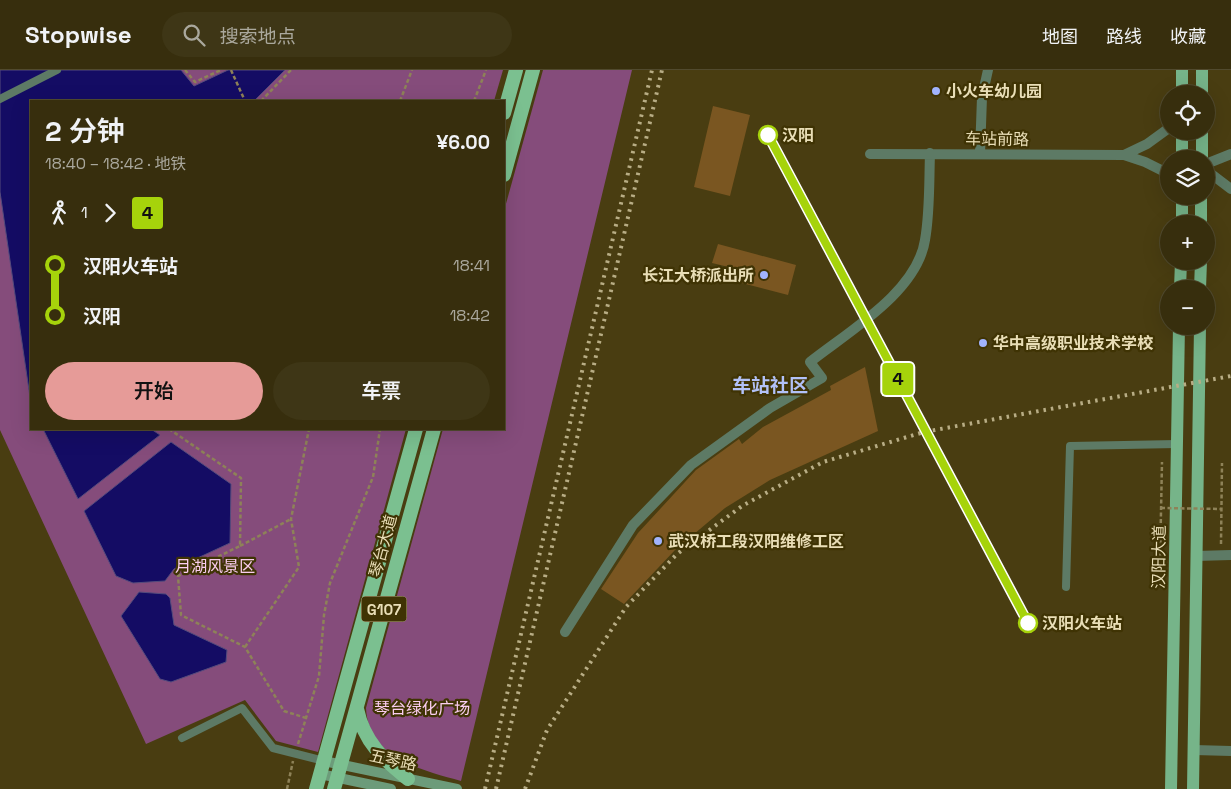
<!DOCTYPE html>
<html lang="zh">
<head>
<meta charset="utf-8">
<style>
  body { margin:0; font-family:"Space Grotesk","Noto Sans SC",sans-serif; background:#3e3616; color:#f1f3f6; height:100vh; display:flex; flex-direction:column; font-size:19px; white-space:nowrap }
  * { box-sizing:border-box; margin:0 }
  p { font-size:16px; color:#aaa89d }
  .icon { flex:none; width:28px; height:28px; fill:none; stroke:currentColor; stroke-width:2; stroke-linecap:round; stroke-linejoin:round }
  .map { position:relative; flex:1; overflow:hidden }
  .panel { position:absolute; left:30px; top:30px; width:475px; height:330px; display:flex; flex-direction:column; background:#372e0d; border-radius:0px; box-shadow:0 5px 20px #0002,0 0 0 1px #514a2e }
  .panel>* { flex:none }
  .badge { padding:0 10px; border-radius:4px; font-size:18px; line-height:32px }
  .tools { position:absolute; left:1160px; top:15px; display:grid; gap:10px }
  .tools a { display:grid; place-items:center; width:55px; height:55px; border-radius:50%; background:#372e0d; box-shadow:0 5px 20px #0002,0 0 0 1px #514a2e; font-size:25px }
  .map>.badge { position:absolute; translate:-50% -50%; box-shadow:0 0 0 2px #fff }
  .legs { display:flex; align-items:center; gap:8px; height:55px; padding:0 15px; font-size:16px }
  .legs p { margin-inline-start:auto }
  .head { display:flex; align-items:center; justify-content:space-between; height:85px; padding:0 15px }
  h1 { font-size:28px; font-weight:600; line-height:38px }
  .primary-button { display:flex; gap:10px; margin-top:auto; padding:10px 15px }
  .primary-button a { flex:1; height:58px; border-radius:30px; background:#e69b98; color:#111; font-size:20px; font-weight:600; line-height:58px; text-align:center }
  .primary-button a+a { background:#3e3616; color:#f1f3f6 }
  ul { padding:0 15px; list-style:none }
  li { display:flex; align-items:center; gap:18px; height:50px; font-size:19px }
  li i { display:grid; place-items:center; width:8px; height:100%; margin:0 6px; background:currentColor }
  li i::after { content:''; width:12px; height:12px; margin:-6px; border:4px solid; border-radius:50%; background:#372e0d }
  li p { margin-inline-start:auto }
  li:first-child i { background:linear-gradient(#0000 50%,currentColor 0) }
  li:last-child i { background:linear-gradient(currentColor 50%,#0000 0) }
  header { display:flex; align-items:center; gap:30px; box-sizing:border-box; height:70px; padding:0 25px; background:#372e0d; border-bottom:1px solid #514a2e }
  header strong { font-size:24px }
  nav { display:flex; gap:28px; margin-inline-start:auto; font-size:18px }
  .search { width:350px; height:45px; background:#3e3616; display:flex; align-items:center; gap:12px; box-sizing:border-box; padding:0 18px; border-radius:28px; color:#aaa89d; font-size:19px }
  .map>svg:first-child { display:block }
  .green { fill:#854c7b }
  .water { fill:#140c64; stroke:#544b7d }
  .building { fill:#7a5621 }
  .lines { fill:none; stroke-linecap:round; stroke-linejoin:round }
  .path { stroke:#8e8258; stroke-width:2.5; stroke-dasharray:4 2.5; stroke-linecap:butt }
  .service { stroke:#5d7a65; stroke-width:8 }
  .minor { stroke:#5d7a65; stroke-width:10 }
  .tertiary { stroke:#5d7a65; stroke-width:10 }
  .secondary { stroke:#6c9b7a; stroke-width:10 }
  .primary { stroke:#76b489; stroke-width:12 }
  .trunk { stroke:#7bc090; stroke-width:14 }
  .rail { stroke:#b8ad85; stroke-width:4; stroke-dasharray:2.5 5; stroke-linecap:butt }
  .path-bridge { stroke:#8e8258; stroke-width:2.5; stroke-dasharray:4 2.5; stroke-linecap:butt }
  .line-1-casing { stroke:#fff; stroke-width:11 }
  .line-1 { stroke:#a6d30b; stroke-width:8 }
  .poi-dot { fill:#a1b3fd; stroke:#3f3304; stroke-width:2 }
  .stop-1-dot { fill:#fff; stroke:#a6d30b; stroke-width:2.5 }
  .labels { text-anchor:middle; dominant-baseline:central; stroke-width:4.5; stroke-linejoin:round; paint-order:stroke }
  .shield { fill:#3f3304; stroke:#b6ab81; stroke-width:1 }
  .shield-label { font-size:15px; font-weight:bold; fill:#e9deb7 }
  .poi-label { font-size:16px; font-weight:bold; fill:#e9deb7; stroke:#3f3304; text-anchor:start }
  .stop-label { font-size:16px; font-weight:bold; fill:#e9deb7; stroke:#3f3304; text-anchor:start }
  .street-label { font-size:16px; fill:#e9deb7; stroke:#3f3304 }
  .park-label { font-size:16px; fill:#facdf0; stroke:#3f3304 }
  .quarter-label { font-size:19px; font-weight:bold; fill:#b2c1f8; stroke:#3f3304 }
</style>
</head>
<body>
<header>
<strong>Stopwise</strong>
<div class="search"><svg class="icon" aria-label="search" viewBox="0 0 24 24"><circle cx="10" cy="10" r="6"/><path d="M15 15l6 6"/></svg>搜索地点</div>
<nav><a>地图</a><a>路线</a><a>收藏</a></nav>
</header>
<div class="map">
<svg width="1231" height="719" viewBox="0 0 1231 719">
  <rect width="100%" height="100%" fill="#493d11"/>
  <path class="green" d="M0,0H503L494,31H31V359H406L318,682L276,671L245,630L146,674L0,360Z
    M543,0H632L461,711C422,700 368,688 366,638L443,359H504V141Z"/>
  <path class="water" d="M0,0H181L194,16L228,0H285L254,31H31V334L0,122Z
    M43,359H151L160,365L78,429Z
    M171,372L231,414L230,473L174,499L165,511L133,513L116,506L84,441Z
    M139,522L166,524L170,528L174,555L227,580L226,592L171,612L160,609L121,546Z"/>
  <path class="building" d="M713,36L750,45L730,126L694,117Z
    M718,174L796,195L788,225L734,211L737,199L712,193Z
    M865,297L878,361L770,410L725,438L675,480L624,534L601,519L638,463L696,400L739,369L742,374L763,357L831,320L830,316Z"/>
  <g class="lines">
    <path class="path" d="M185,0L195,12L221,0
      M231,0L245,31
      M261,31L291,0
      M400,31L412,0
      M474,31L486,0
      M169,359L241,408L240,476L178,506L181,545L245,577L284,641L306,648
      M1221,474L1222,393
      M240,476L291,449
      M1160,492L1162,392
      M245,577L299,497L291,449L309,359
      M298,674L319,606L324,545L330,513L373,407L380,359
      M287,719L293,691"/>
    <path class="service" d="M0,29L57,0
      M1066,517L1070,376L1177,374
      M182,668L242,638L273,678L324,691"/>
    <path class="minor" d="M870,84L1124,85L1145,92L1169,104
      M980,84L982,27L988,0
      M1124,85L1147,74L1169,58
      M1206,94L1231,84
      M1206,100L1231,119
      M1196,486L1231,485
      M565,562L633,455L691,395L770,338L822,308L810,292C849,261 917,222 925,170C930,142 929,112 930,83"/>
    <path class="tertiary" d="M1194,680L1231,681"/>
    <path class="secondary" d="M324,691L457,719
      M320,704L391,719"/>
    <path class="primary" d="M1182,24V0
      M1202,24V0
      M1182,61V89
      M1202,89V61
      M1182,154V126
      M1201,154V126
      M1180,219L1181,191
      M1200,219L1201,191
      M1171,719L1179,256
      M1193,719L1200,256"/>
    <path class="trunk" d="M504,43L516,0
      M504,105L533,0
      M357,639C364,672 383,689 408,709
      M316,719L416,359
      M334,719L434,359"/>
    <path class="rail" d="M485,719L652,0
      M496,719L662,0
      M525,719L547,660L626,537L677,484L742,436L823,392L924,362L1231,306"/>
    <path class="path-bridge" d="M1161,438L1221,439"/>
  </g>
  <g class="lines">
    <defs>
      <path id="line-1" d="M768,65L1028,553"/>
    </defs>
    <use href="#line-1" class="line-1-casing"/>
    <use href="#line-1" class="line-1"/>
  </g>
  <g class="poi-dot">
    <circle cx="936" cy="21" r="5"/>
    <circle cx="764" cy="205" r="5"/>
    <circle cx="983" cy="273" r="5"/>
    <circle cx="658" cy="471" r="5"/>
  </g>
  <g class="stop-1-dot">
    <circle cx="768" cy="65" r="9"/>
    <circle cx="1028" cy="553" r="9"/>
  </g>
  <g class="labels">
    <rect class="shield" x="361.5" y="526.5" width="45" height="25" rx="4"/>
    <g class="shield-label">
      <text x="384" y="539">G107</text>
    </g>
    <g class="poi-label">
      <text x="946" y="21">小火车幼儿园</text>
      <text x="754" y="205" text-anchor="end">长江大桥派出所</text>
      <text x="993" y="273">华中高级职业技术学校</text>
      <text x="668" y="471">武汉桥工段汉阳维修工区</text>
    </g>
    <g class="stop-label">
      <text x="782" y="65">汉阳</text>
      <text x="1042" y="553">汉阳火车站</text>
    </g>
    <g class="street-label">
      <text transform="translate(997 69) rotate(1)">车站前路</text>
      <text transform="translate(383 476) rotate(-75)">琴台大道</text>
      <text transform="translate(1159 487) rotate(-89)">汉阳大道</text>
      <text transform="translate(393 690) rotate(12)">五琴路</text>
    </g>
    <g class="park-label">
      <text x="215" y="496">月湖风景区</text>
      <text x="422" y="638">琴台绿化广场</text>
    </g>
    <g class="quarter-label">
      <text x="770" y="315">车站社区</text>
    </g>
  </g>
</svg>
<div class="tools">
<a><svg class="icon" aria-label="locate" viewBox="0 0 24 24"><circle cx="12" cy="12" r="6"/><path d="M12 2v4M12 18v4M2 12h4M18 12h4"/></svg></a>
<a><svg class="icon" aria-label="layers" viewBox="0 0 24 24"><path d="M12 4l9 5-9 5-9-5zM3 14l9 5 9-5"/></svg></a>
<a>+</a>
<a>−</a>
</div>
<b class="badge" style="left:898px;top:309px;background:#a6d30b;color:#111">4</b>
<section class="panel">
<div class="head"><div><h1>2 分钟</h1><p>18:40 – 18:42 · 地铁</p></div><b>¥6.00</b></div>
<div class="legs"><svg class="icon" aria-label="walk" viewBox="0 0 24 24"><circle cx="13" cy="4" r="2"/><path d="M13 8l-2 6 4 7M11 14l-3 7M7 12l3-4h3l4 4"/></svg>1<svg class="icon" aria-label="forward" viewBox="0 0 24 24"><path d="M9 5l7 7-7 7"/></svg><b class="badge" style="background:#a6d30b;color:#111">4</b></div>
<ul>
<li><i style="color:#a6d30b"></i><b>汉阳火车站</b><p>18:41</p></li>
<li><i style="color:#a6d30b"></i><b>汉阳</b><p>18:42</p></li>
</ul>
<div class="primary-button"><a>开始</a><a>车票</a></div>
</section>
</div>
</body>
</html>
